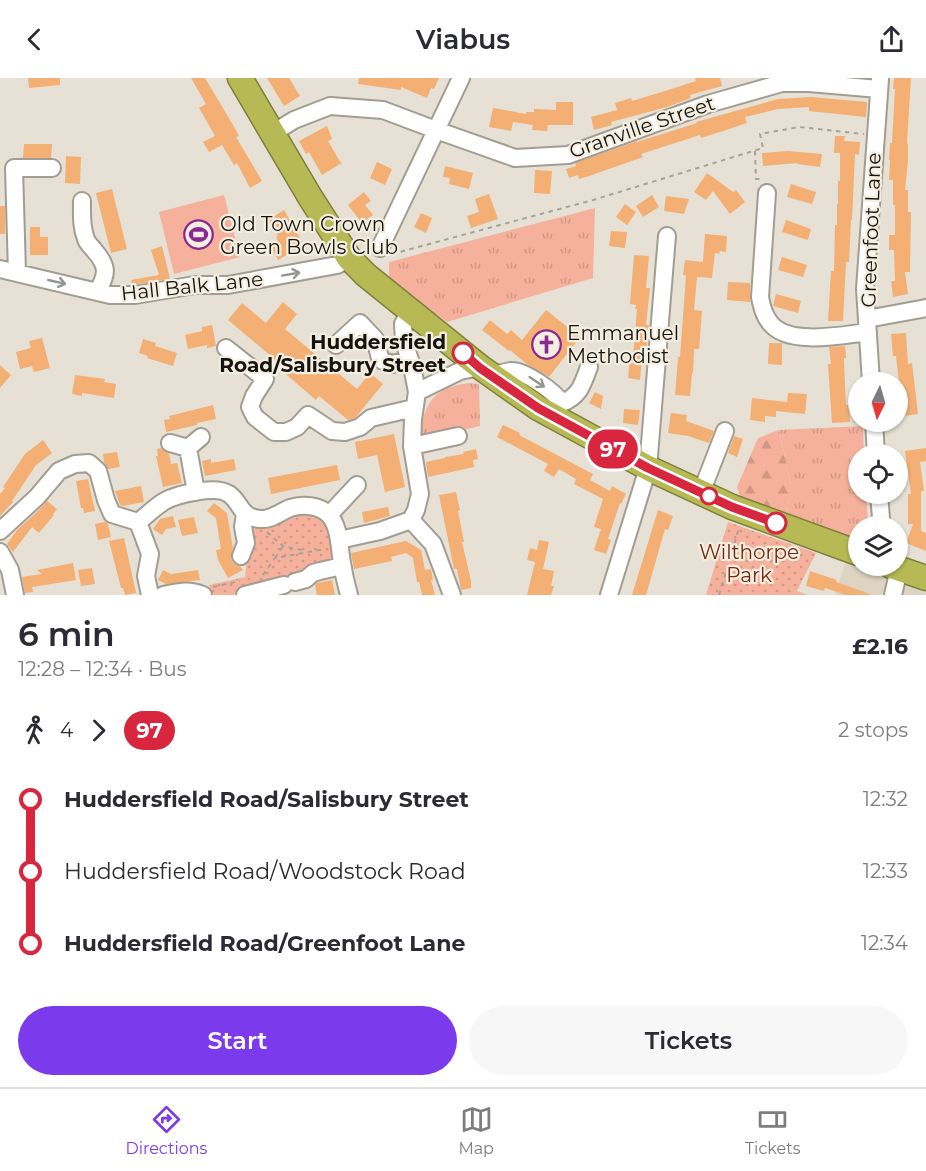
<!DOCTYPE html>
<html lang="en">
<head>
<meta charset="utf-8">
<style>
  body { margin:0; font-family:Montserrat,sans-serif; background:#f7f7f7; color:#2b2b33; height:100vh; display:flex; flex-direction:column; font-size:22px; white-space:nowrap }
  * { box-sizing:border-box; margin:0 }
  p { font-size:20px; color:#7c7c81 }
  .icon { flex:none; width:33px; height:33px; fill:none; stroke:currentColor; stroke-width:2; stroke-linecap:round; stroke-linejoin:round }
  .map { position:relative; height:517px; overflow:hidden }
  .panel { display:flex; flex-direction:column; background:#fff; flex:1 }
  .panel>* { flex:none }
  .badge { padding:0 12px; border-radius:20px; font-size:21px; line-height:39px }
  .needle { width:39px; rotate:185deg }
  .buttons { position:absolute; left:848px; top:294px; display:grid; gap:12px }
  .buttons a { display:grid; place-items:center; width:60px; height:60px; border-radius:50%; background:#fff; box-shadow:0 2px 4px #0004; font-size:30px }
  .map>.badge { position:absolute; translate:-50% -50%; box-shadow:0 0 0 3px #fff }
  .legs { display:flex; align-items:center; gap:9px; height:66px; padding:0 18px; font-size:20px }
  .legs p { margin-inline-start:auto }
  .summary { display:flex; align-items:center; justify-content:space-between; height:102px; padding:0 18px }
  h1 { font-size:33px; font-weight:600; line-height:45px }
  .button { display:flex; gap:12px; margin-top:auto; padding:12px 18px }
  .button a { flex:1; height:69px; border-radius:36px; background:#7c3aed; color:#fff; font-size:24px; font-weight:600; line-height:69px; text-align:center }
  .button a+a { background:#f7f7f7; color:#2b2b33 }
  ul { padding:0 18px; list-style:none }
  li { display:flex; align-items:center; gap:21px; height:72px; font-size:22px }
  li i { display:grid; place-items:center; width:9px; height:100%; margin:0 8px; background:currentColor }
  li i::after { content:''; width:15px; height:15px; margin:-8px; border:4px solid; border-radius:50%; background:#fff }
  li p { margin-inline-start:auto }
  li:first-child i { background:linear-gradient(#0000 50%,currentColor 0) }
  li:last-child i { background:linear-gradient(currentColor 50%,#0000 0) }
  header { display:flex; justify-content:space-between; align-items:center; height:78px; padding:0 18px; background:#fff; font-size:27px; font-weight:600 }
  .menu { display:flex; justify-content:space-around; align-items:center; height:84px; border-top:2px solid #e1e1e2; background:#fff; font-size:16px; color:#7c7c81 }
  .menu a { display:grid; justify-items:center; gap:3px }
  .menu .on { color:#7c3aed }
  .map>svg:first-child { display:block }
  .built { fill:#ddd4c1 }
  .grass { fill:url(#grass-tufts) }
  .forest { fill:url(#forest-firs) }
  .park { fill:url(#park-dots) }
  .garden { fill:#f6b19c }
  .building { fill:#f3af74 }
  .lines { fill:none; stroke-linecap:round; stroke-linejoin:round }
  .minor-casing { stroke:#a29d91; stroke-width:20 }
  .highway-casing { stroke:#7e803c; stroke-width:27 }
  .path { stroke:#a6a398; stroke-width:2; stroke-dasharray:4.5 4.5; stroke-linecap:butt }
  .minor { stroke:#fff; stroke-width:16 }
  .highway { stroke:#b7ba54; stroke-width:24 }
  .oneway { stroke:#959593 }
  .line-1-casing { stroke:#fff; stroke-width:14 }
  .line-1 { stroke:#d7263d; stroke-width:9 }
  .stop-1-dot { fill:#fff; stroke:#d7263d; stroke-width:3 }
  .labels { text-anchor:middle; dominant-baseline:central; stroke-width:4.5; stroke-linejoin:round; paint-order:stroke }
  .street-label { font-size:20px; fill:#14130e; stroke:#f4eee1 }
  .poi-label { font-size:20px; fill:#14130e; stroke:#f4eee1; text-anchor:start }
  .stop-label { font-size:20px; font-weight:bold; fill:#14130e; stroke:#f4eee1; text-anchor:end }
  .park-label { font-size:20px; fill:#742911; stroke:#f4eee1 }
</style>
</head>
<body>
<header><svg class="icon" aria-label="back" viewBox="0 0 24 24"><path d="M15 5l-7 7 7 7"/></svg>Viabus<svg class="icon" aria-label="share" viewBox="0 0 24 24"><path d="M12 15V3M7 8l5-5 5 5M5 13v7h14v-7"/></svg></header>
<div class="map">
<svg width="926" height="517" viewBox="0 0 926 517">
  <defs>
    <pattern id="grass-tufts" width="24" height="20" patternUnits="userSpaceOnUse" patternTransform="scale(1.5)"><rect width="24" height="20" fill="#f6b19c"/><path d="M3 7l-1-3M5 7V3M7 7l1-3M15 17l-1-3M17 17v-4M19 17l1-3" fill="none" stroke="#d29785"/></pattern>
    <pattern id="forest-firs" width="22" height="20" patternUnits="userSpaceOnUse" patternTransform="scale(1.5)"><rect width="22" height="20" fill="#f6b19c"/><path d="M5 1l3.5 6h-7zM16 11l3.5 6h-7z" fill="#d29785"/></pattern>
    <pattern id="park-dots" width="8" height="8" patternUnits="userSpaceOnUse" patternTransform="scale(1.5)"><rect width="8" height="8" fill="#f6b19c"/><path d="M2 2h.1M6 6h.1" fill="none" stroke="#d29785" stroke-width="1.8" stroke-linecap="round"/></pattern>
  </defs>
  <rect width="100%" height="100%" fill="#e6e1d4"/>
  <path class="built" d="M845,485L926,515V517H835Z"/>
  <path class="grass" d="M595,130L593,200L447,244L404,213L389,199V184Z
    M470,305L479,306L480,348L419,362C424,326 432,309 470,305Z
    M863,348L864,376H858V416H866L868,445V448H858V460L848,459L787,435L791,407L779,352Z"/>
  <path class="forest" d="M779,352L791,407L787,435L770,432L741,422L737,409L758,360Z"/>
  <path class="park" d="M301,433C306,434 314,436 319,439C332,451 331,469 332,485L302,496L243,510L234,517H211L209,507L245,499L247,481L250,468H256V462L249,459L248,448L267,450V448Z
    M728,444L816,475L797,513L808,517H706Z"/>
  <path class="garden" d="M224,117L240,179L174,196L159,134Z"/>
  <path class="building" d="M28,0H60V7L29,10Z
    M191,0H205L233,47L239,58L236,59L262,103L250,110L237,85L234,87L222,67L209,74L203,64L215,58L199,30L206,26Z
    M267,0H289L300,18L284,28Z
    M359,0H439L434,11L431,10L427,20L401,9V12L358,6Z
    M695,0H720L722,8L690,17L691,20L667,29L611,44L612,47L594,52L591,39L617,32L615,25L631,20L632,23L665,13L696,3Z
    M894,0H911L907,65L908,66V83L905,112H908V134H911L910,194H905L908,216L893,219L891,203H895L894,172H889V157H895V127H893V102H889L890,82H889L890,65H892L895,11H893Z
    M811,19L867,24L866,39L809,33V29L778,31L745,39L747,45L723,53L701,60L700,57L641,76L643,79L589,98L579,101L578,97L569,100L566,91L576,88L575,85L637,63V64L697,45L696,44L778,21Z
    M556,24H573V47H548L547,53L532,52L533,47L513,44L511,53L489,49L493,30L526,36V34H534V31L556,32Z
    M327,48L332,61L328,63L342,87L340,86L322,97L309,74L306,76L299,63Z
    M835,58H845L844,63L860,64L859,77L855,76L852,142H851L849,184H846L843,243H828L831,193H834L835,147H837V126H838V103H840V75H834Z
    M24,66H52L51,80H23Z
    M788,73L822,76L820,89L797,86L798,85L763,88L762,75Z
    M66,78L81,79L80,106L65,105Z
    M377,84L392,91L385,107L370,100Z
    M445,88L473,95L469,111L449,106L450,100L443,99Z
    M535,92L552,93L550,116L534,115Z
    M707,95L733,114L736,112L745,124L730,136L713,113L706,122L694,114Z
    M791,106L816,114L812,126L787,119Z
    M112,111L127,171L111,175L96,115Z
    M364,114L371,123L365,127L373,137L362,145L348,127Z
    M489,116L498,141L471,150L467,138L479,134L475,121Z
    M652,117L659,129L643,139L636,128Z
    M666,118L689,121L684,136L664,133Z
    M625,126L636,134L627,147L616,139Z
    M0,128H5V156H0Z
    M284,132L304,167L278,182L270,167L278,163L276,159L278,158L268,142Z
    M421,135L432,140L426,155L414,149Z
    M786,142L811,151L808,162L782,154Z
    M30,149H40V159H48V177H30Z
    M611,153L627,154L625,170L609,168Z
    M705,156L727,158L726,174L720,173L719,176L715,175L712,200L697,199L694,232L702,233L699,271H694L693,295H692L690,318L675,317L678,279H680L686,197H683L685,182L703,184Z
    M162,168L170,201L132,207L131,202L159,197L151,172Z
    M634,177L649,178L646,210H650L646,247H649L647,268H643L640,302L628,300L630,278L633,279L637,231H635L636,227L630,226Z
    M782,179L807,187L803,199L778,192Z
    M728,204L750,205V224L727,222Z
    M776,216L801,223L798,235L773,228Z
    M283,224L297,236L285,251L357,311L370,295L383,306L355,340L348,342L319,318L316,322L281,292L284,289L228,242L242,225L266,245Z
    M546,232L580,259L549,299L528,287L510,272L509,273L482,252L490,242L507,256L511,252L522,262Z
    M212,247L216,268L207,270V267L188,271L185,257L202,253V249Z
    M906,255L908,286L912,285L918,336L903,338L896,278H893L891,256Z
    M42,260L50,290L34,294L32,288L20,291L16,274L31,270L29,263Z
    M143,261L156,265L155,268L177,275L173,288L147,280L148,278L139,275Z
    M769,265H782V287L768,286Z
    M845,268L846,280H844L845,308L846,327H849L850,344L832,345L828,286H831L829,269Z
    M0,287L11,297L0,310Z
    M75,297L105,301L104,304L116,306L114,320L82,315V318L72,316Z
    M595,314L603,318L601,331L589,325Z
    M788,315L807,316L805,336L776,333V339L765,338V344L750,342L752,320L787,324Z
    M213,327L216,341L197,345V347L166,354L164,342L170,341L169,338Z
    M624,331L640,332L638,347L623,345Z
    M671,335L687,337L686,343L714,353L709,365L688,358L668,355Z
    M503,347L520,355L519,357L593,396L590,402L610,413L612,408L626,416L621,426L620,425L608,461L611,462L606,476L594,472L601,451L594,449L603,421L574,406L576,401L559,391L554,399L544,393L548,386L497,359Z
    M394,356L405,409L385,414L377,377L358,381L355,364Z
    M734,358L743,361L737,379L728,375Z
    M43,362L52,375L36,387L12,423L13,424L0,438V416L5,410L3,409L25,376Z
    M161,370L169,376L171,386L177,385L182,405L163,409L156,378H158L157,371Z
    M926,370V383L920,384L924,413H921V453L926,455V473L906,465L913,446H908V416H911L905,373Z
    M476,371L478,381L473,382L474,389L428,399L426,384L445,380V379L464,376L463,374Z
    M117,374L120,389L108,391L104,384L103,376Z
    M211,381V385L234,381L236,392L205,398L202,383Z
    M337,387L340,402L271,416L268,400Z
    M88,401L95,433L84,435L83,430H81L76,403Z
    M141,408L144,424L123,428L120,427L115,413Z
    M456,414L460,432L458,433L464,464H462L471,503V510L461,512L457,491H454L439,417Z
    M47,423L57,431L53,436L54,437L39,455L32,449L13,474L7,466L17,452L37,434Z
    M214,425L227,435L233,470L231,480L233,485L240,488L243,492L228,500L218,482L216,472L221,471L216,440L207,433Z
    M388,429L390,438L364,445L362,434Z
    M658,432L673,438L668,452L665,451L646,517H632Z
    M173,438L176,449L166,451L162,457L153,451L160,441Z
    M194,439L198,455L182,458L178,442Z
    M105,444L108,446L111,459L98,462L95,446Z
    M124,460L136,515L125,517L123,510H121L109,463Z
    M539,462L549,464L543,491L554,493L551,508H554L551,517H527L535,484L527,482L530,470L537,472Z
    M406,463L421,472L425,492L431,491L433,502H431L435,517H422L419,504H417L413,480L406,475L391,479L392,483L354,491L351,475Z
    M73,485L76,502L32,509L33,514L25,515L22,499L42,496L37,492Z
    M92,490L95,506L81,508L78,492Z
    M163,492L171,496L198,492L200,502L166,506L158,502Z
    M810,493L837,502L836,504L870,516V517H846L825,510L824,513L806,508Z
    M332,502L335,517H317L315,507L317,505Z"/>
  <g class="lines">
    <defs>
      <path id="minor" d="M273,55L294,42L330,28L383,32L436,52L515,80L568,77L708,26L782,5H809L879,11
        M767,115L760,219C762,229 764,238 771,246C790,268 842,257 868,254
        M82,123C82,136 81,149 86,161C87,165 91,168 94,172C108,188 108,196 97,214
        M380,170L461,0
        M0,191L110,217H135L195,207H228L337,187L349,180
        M17,195L14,90H52
        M867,241L926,230
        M336,267L360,245L375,261L380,280L383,283L392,286L410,282
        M226,270L265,301L254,318L250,329L255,339L274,354H286L297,349L308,337L332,353L345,354L360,349L371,340L414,330
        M492,298C498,296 505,294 511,293C524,292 555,314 562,325L555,339
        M871,304L865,211L880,1
        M417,314L460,293L480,289
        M562,325C580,318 582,307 589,289
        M874,344L876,376
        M170,365L188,370L196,414
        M412,368L458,358
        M188,370L201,359
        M701,415L725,353
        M879,416L881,440L880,448
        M329,437L357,407
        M411,442L433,466L452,517
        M138,444C146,438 154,430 163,424C176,416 216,407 229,416C242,425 239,439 260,441C272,442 280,434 290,430C302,426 320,427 329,437C341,450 339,474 343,490C344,499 347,508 349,517
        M138,444L150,476L146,498L150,517
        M0,453L37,419L59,393L75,386L89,385L98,393L106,422L112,436L138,444
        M339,462L380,453L411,442L416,432L420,416L412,368L413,341L417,314L412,288L404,264L403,246L410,233
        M0,474L10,492L15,517
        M241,478L246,465L243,449L245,436
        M295,504L306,501L313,495L320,493L342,488
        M163,517C179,514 187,511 203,517
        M245,517L284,507
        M609,517L648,390L667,158
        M893,517L899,491"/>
      <path id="highway" d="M240,0L310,119L349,180L366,197L480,289L538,330L648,390L732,429L858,475
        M891,488L926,500"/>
    </defs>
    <use href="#minor" class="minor-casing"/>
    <use href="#highway" class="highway-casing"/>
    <path class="path" d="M755,73L756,101H764
      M392,176L593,122L763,70L760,56L799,49L864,56
      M267,454L283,468L306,473
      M275,480L283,468
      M263,497L275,480L325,471
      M213,509L240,503
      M719,517L739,450"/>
    <use href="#minor" class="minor"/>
    <use href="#highway" class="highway"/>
  </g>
  <defs><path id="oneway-shaft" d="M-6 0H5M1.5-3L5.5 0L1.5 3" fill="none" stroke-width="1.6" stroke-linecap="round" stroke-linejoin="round" transform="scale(1.5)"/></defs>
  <g class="oneway">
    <use href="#oneway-shaft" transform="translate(291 196) rotate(-10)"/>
    <use href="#oneway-shaft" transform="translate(57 204) rotate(13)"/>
    <use href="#oneway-shaft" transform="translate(537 304) rotate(34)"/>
  </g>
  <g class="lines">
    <defs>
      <path id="line-1" d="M463,275L480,290L538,330L648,390L732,429L776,445"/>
    </defs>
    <use href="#line-1" class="line-1-casing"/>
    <use href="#line-1" class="line-1"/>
  </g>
  <defs>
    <symbol id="stadium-ring" viewBox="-11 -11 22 22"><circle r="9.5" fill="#f4eee1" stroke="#882993" stroke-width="1.5"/><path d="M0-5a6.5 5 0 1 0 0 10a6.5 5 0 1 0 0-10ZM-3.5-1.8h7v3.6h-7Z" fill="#882993"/></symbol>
    <symbol id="church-ring" viewBox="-11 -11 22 22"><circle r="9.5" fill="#f4eee1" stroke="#882993" stroke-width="1.5"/><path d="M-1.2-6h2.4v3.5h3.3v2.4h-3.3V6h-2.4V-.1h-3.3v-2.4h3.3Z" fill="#882993"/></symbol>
  </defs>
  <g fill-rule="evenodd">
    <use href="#stadium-ring" x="182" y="140" width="33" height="33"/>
    <use href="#church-ring" x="530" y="250" width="33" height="33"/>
  </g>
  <g class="stop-1-dot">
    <circle cx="463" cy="275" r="10"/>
    <circle cx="709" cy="418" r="8"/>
    <circle cx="776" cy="445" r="10"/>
  </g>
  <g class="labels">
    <g class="street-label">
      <text transform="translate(642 49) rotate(-19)">Granville Street</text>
      <text transform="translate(871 152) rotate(-88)">Greenfoot Lane</text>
      <text transform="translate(192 208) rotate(-6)">Hall Balk Lane</text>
    </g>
    <g class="poi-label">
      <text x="220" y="146">Old Town Crown<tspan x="220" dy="23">Green Bowls Club</tspan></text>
      <text x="567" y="255">Emmanuel<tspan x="567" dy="23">Methodist</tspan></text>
    </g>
    <g class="stop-label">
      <text x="446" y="264">Huddersfield<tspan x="446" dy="23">Road/Salisbury Street</tspan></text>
    </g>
    <g class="park-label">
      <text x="749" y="474">Wilthorpe<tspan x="749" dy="23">Park</tspan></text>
    </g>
  </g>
</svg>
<div class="buttons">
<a><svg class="needle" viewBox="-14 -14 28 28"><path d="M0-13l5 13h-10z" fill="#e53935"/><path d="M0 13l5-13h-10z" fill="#7c7c81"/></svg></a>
<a><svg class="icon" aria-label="locate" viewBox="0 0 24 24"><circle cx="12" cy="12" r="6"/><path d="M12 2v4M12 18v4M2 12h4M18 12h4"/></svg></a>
<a><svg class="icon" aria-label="layers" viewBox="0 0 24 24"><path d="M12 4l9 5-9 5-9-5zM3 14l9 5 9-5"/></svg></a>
</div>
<b class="badge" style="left:613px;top:371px;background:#d7263d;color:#fff">97</b>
</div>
<section class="panel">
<div class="summary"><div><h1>6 min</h1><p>12:28 – 12:34 · Bus</p></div><b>£2.16</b></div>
<div class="legs"><svg class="icon" aria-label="walk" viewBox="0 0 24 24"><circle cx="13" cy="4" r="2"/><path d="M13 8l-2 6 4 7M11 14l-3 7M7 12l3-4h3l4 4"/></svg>4<svg class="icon" aria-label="forward" viewBox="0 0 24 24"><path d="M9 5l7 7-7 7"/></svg><b class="badge" style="background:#d7263d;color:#fff">97</b><p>2 stops</p></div>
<ul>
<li><i style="color:#d7263d"></i><b>Huddersfield Road/Salisbury Street</b><p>12:32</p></li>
<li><i style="color:#d7263d"></i><span>Huddersfield Road/Woodstock Road</span><p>12:33</p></li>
<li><i style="color:#d7263d"></i><b>Huddersfield Road/Greenfoot Lane</b><p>12:34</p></li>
</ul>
<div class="button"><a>Start</a><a>Tickets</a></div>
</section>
<nav class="menu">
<a class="on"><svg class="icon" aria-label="directions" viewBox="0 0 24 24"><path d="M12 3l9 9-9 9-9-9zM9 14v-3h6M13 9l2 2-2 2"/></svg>Directions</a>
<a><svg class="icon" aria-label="map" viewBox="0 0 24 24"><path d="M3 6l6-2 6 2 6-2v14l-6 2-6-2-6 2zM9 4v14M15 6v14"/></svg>Map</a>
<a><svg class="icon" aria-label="tickets" viewBox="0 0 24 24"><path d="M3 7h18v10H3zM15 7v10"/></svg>Tickets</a>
</nav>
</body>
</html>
